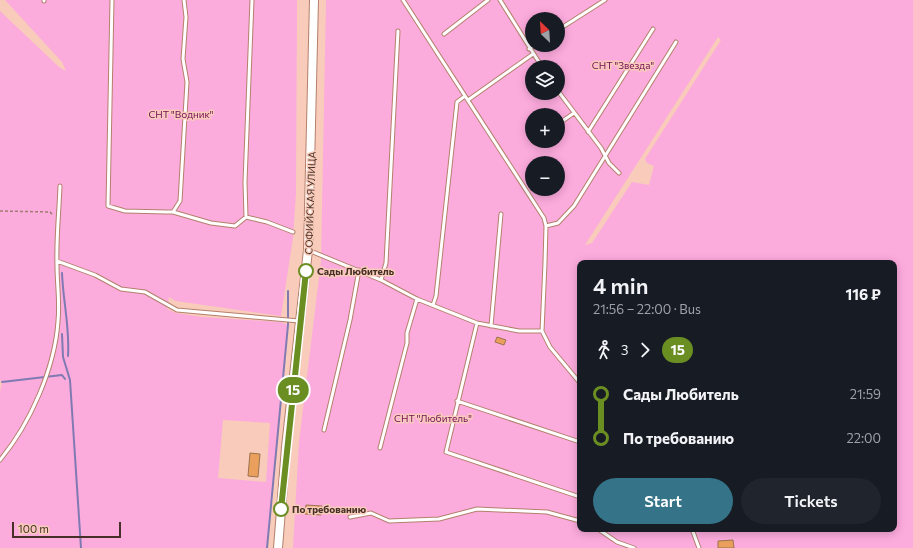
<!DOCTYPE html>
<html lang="en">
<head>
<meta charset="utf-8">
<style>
  body { margin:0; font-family:Commissioner,sans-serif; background:#20242c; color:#f1f3f6; height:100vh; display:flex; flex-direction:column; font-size:15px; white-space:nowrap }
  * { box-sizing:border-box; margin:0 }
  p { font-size:13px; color:#9ea1a6 }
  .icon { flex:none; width:22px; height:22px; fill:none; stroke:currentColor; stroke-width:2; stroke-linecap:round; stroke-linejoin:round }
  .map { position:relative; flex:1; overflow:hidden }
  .panel { position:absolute; left:577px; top:260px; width:320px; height:272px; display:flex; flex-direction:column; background:#171b24; border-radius:8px; box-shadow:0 2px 10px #0003 }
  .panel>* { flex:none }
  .badge { padding:0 8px; border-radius:13px; font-size:14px; line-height:26px }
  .needle { width:26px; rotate:335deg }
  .fabs { position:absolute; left:525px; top:12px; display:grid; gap:8px }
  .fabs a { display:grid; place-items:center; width:40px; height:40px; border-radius:50%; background:#171b24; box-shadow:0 2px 10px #0003; font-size:20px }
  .scale { position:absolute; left:12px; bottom:10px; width:109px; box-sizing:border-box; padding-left:4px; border:2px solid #452f26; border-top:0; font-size:11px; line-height:14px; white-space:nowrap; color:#452f26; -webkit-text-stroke:3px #f8cbba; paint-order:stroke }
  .map>.badge { position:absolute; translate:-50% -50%; box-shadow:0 0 0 2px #fff }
  .legs { display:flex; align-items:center; gap:6px; height:44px; padding:0 16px; font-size:13px }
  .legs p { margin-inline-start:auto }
  .headline { display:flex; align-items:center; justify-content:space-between; height:68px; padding:0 16px }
  h1 { font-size:22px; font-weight:600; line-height:30px }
  .button { display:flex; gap:8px; margin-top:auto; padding:8px 16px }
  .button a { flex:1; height:46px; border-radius:24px; background:#347388; color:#fff; font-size:16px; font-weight:600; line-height:46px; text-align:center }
  .button a+a { background:#20242c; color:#f1f3f6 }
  ul { padding:0 16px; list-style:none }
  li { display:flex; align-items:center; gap:14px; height:44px; font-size:15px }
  li i { display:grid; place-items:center; width:6px; height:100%; margin:0 5px; background:currentColor }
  li i::after { content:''; width:10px; height:10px; margin:-5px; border:3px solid; border-radius:50%; background:#171b24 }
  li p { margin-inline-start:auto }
  li:first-child i { background:linear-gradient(#0000 50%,currentColor 0) }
  li:last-child i { background:linear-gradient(currentColor 50%,#0000 0) }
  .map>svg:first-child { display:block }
  .green { fill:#fcabdd; fill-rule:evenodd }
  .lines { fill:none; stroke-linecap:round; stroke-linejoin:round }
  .stream { stroke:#807ab2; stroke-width:2 }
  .building { fill:#eaa05c; stroke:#9b734f }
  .service-casing { stroke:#b4806c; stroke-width:5 }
  .secondary-casing { stroke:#b4806c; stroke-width:10 }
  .path { stroke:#9e7d70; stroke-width:1.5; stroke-dasharray:3 2; stroke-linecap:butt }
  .service { stroke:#fff; stroke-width:3 }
  .secondary { stroke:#fff; stroke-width:8 }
  .line-1-casing { stroke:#fff; stroke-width:9 }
  .line-1 { stroke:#6b8e23; stroke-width:6 }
  .stop-1-dot { fill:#fff; stroke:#6b8e23; stroke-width:2 }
  .labels { text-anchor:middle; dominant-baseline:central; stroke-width:3; stroke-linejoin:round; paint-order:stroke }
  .park-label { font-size:10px; fill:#740e58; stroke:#f8cbba }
  .street-label { font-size:10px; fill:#452f26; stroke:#f8cbba }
  .stop-label { font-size:10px; font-weight:bold; fill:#452f26; stroke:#f8cbba; text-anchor:start }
</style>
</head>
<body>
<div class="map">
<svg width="913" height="548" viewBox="0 0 913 548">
  <rect width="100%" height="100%" fill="#f8cbba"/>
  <path class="green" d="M5,0H297L296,193L293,238L281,316L176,301L169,297L167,309L176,313L202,317L281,322L288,325L267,548H0V392L2,382L0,380V11L59,67L66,71L62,62ZM223,420L270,423L266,482L218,478Z
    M326,0H913V548H293L299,442L321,261ZM532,19H558V45H532ZM718,37L721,40L645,159L647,163L654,166L649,185L632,182L592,243L585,245ZM532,67H558V93H532ZM532,115H558V141H532ZM532,163H558V189H532ZM580,263H894V529H580Z"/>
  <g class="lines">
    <path class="stream" d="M62,273C63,301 70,328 68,356
      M62,334L63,357L70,380L81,548
      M2,382L62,375L65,379
      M267,548L288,325V291"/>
  </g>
  <path class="building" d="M497,337L506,340L504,345L495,342Z
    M250,453L260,454L258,477L248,476Z
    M306,505L322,506L321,515L305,514Z
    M733,540L734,548H718V541Z"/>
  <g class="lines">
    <defs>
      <path id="service" d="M44,0V1
        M112,0L108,206L125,211L167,212H173L180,201L187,82L183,59L186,17L184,0
        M403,0L544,218L546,226L545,263L542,331L550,347L580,383
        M500,0L542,67
        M558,30L605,0
        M444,34L488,0
        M529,49L535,45
        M558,91L601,148L609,163L619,173
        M468,100L533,54
        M558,124L574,113
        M588,132L653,29
        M534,142L535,141
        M173,212L211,223L235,226L246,217L267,222L293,232
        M246,217L245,182L252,0
        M546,226L558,223L574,206L676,42
        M308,250L381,280L417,299L477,323L519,331H542
        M57,261L95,275L121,289L145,292L177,310L299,321
        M381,280L386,263L398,31
        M433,305L436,296L457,102L465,96
        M477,323L446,452L580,497
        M491,326L501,214
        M457,401L580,442
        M324,430L350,320L359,270
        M380,448L407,343V333L417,299
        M0,460C30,424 55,368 58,321C60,303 57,284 57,266C56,240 59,213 60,186
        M350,517L371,513L389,521L439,519L477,509L547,512L580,521
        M598,529L617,542L634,548
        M692,529L699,548"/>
      <path id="secondary" d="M278,548L286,447L308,250L314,0"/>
    </defs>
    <use href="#service" class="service-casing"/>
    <use href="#secondary" class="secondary-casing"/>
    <path class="path" d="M0,211L50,212L53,215"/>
    <use href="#service" class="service"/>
    <use href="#secondary" class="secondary"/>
  </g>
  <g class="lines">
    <defs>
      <path id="line-1" d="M281,509L306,271"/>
    </defs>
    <use href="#line-1" class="line-1-casing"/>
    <use href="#line-1" class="line-1"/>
  </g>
  <g class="stop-1-dot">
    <circle cx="306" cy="271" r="7"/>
    <circle cx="281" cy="509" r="7"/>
  </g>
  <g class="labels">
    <g class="park-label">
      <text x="623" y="65">СНТ "Звезда"</text>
      <text x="181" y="114">СНТ "Водник"</text>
      <text x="433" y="418">СНТ "Любитель"</text>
    </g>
    <g class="street-label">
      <text transform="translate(310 203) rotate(-88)">СОФИЙСКАЯ УЛИЦА</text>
    </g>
    <g class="stop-label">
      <text x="317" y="271">Сады Любитель</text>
      <text x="292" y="509">По требованию</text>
    </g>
  </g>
</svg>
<div class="fabs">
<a><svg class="needle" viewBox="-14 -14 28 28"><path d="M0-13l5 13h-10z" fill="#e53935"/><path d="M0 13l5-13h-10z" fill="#9ea1a6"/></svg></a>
<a><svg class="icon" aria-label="layers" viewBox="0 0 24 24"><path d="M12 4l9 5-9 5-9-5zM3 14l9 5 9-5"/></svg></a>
<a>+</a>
<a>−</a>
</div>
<div class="scale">100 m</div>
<b class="badge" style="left:293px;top:390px;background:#6b8e23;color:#fff">15</b>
<section class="panel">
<div class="headline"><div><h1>4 min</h1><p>21:56 – 22:00 · Bus</p></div><b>116 ₽</b></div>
<div class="legs"><svg class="icon" aria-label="walk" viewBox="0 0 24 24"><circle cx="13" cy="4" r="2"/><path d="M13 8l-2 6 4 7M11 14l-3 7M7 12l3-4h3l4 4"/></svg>3<svg class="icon" aria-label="forward" viewBox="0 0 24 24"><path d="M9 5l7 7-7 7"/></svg><b class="badge" style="background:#6b8e23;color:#fff">15</b></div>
<ul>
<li><i style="color:#6b8e23"></i><b>Сады Любитель</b><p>21:59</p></li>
<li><i style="color:#6b8e23"></i><b>По требованию</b><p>22:00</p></li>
</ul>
<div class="button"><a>Start</a><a>Tickets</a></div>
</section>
</div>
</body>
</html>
